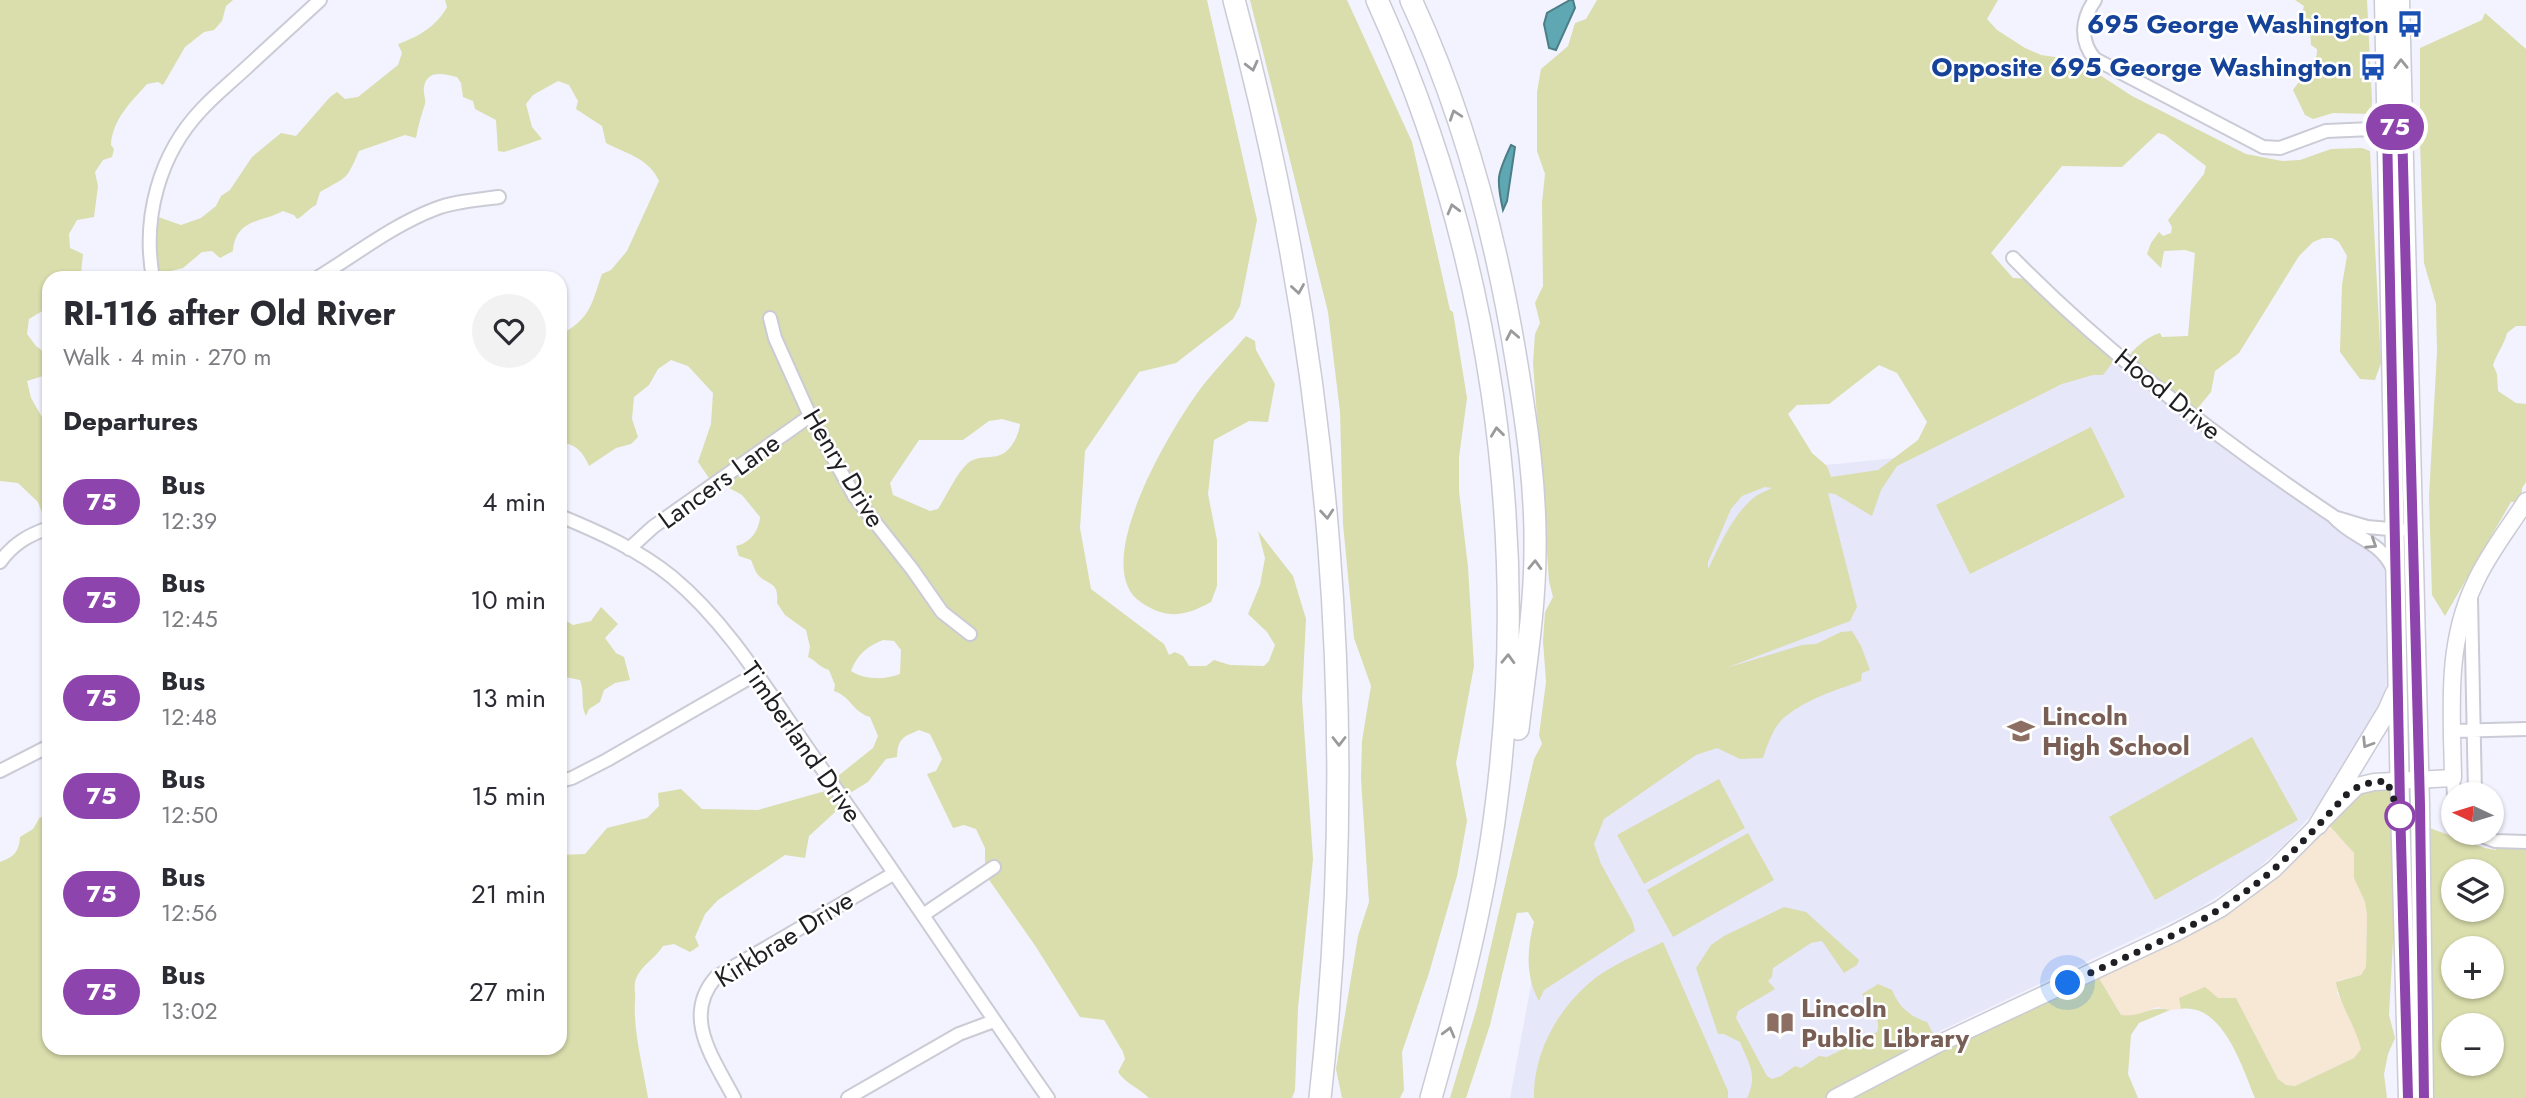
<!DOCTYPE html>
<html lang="en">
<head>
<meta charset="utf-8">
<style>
  body { margin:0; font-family:Jost,sans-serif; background:#f2f2f3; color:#2b2b33; height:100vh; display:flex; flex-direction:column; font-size:26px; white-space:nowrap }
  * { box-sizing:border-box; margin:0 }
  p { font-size:23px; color:#7c7c81 }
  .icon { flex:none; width:38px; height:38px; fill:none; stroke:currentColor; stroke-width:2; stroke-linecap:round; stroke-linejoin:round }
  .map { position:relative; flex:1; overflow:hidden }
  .details { position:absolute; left:42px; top:271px; width:525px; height:784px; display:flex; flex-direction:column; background:#fff; border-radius:21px; box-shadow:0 2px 5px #0004 }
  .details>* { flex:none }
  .badge { padding:0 14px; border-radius:23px; font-size:24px; line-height:46px }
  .needle { width:46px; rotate:274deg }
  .tools { position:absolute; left:2441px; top:782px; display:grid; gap:14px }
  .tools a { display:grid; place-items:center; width:63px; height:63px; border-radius:50%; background:#fff; box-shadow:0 2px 5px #0004; font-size:35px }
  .you { position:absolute; width:35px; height:35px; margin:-18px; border:5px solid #fff; border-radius:50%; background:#1a73e8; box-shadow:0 0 0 10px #1a73e833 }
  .map>.badge { position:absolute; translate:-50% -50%; box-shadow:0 0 0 4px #fff }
  h2 { padding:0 21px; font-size:26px; line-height:63px }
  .round { display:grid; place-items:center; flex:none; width:74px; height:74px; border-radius:37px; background:#f2f2f3 }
  .head { display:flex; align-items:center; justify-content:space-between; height:119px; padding:0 21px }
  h1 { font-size:33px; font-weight:700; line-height:52px }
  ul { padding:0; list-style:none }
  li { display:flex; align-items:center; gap:21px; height:98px; padding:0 21px }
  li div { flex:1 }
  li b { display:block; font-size:26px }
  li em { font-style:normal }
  li .badge { min-width:77px; font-weight:700; text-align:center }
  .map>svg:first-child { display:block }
  .commercial { fill:#f7e7d5 }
  .built { fill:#e7e7fa }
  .green { fill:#daddac; fill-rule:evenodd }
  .water { fill:#5fa7b2; stroke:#4c7e87; stroke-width:2 }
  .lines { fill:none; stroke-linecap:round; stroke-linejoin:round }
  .street-casing { stroke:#cbcbd6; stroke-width:16 }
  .secondary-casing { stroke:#cbcbd6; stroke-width:19 }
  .primary-casing { stroke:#cbcbd6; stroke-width:21 }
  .highway-casing { stroke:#cbcbd6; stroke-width:24 }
  .street { stroke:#fff; stroke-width:12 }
  .secondary { stroke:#fff; stroke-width:16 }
  .primary { stroke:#fff; stroke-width:18 }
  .highway { stroke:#fff; stroke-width:21 }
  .oneway { stroke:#9a9a9c }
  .line-casing { stroke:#fff; stroke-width:16 }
  .line { stroke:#8e44ad; stroke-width:10 }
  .walk { stroke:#1f1f23; stroke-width:7; stroke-dasharray:0 12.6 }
  .stop-dot { fill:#fff; stroke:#8e44ad; stroke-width:3.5 }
  .labels { text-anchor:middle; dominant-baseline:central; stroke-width:5; stroke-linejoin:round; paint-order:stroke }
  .transit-label { font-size:26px; font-weight:bold; fill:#164399; stroke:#fff; text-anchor:end }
  .street-label { font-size:26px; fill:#1f1f23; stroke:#fff }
  .education-label { font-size:26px; font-weight:bold; fill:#785e54; stroke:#fff; text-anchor:start }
</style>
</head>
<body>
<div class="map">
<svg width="2526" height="1098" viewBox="0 0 2526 1098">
  <rect width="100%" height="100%" fill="#f2f3fe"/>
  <path class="commercial" d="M2326,822L2354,853V878L2365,902L2367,915L2366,967L2361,975L2337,981V993L2356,1030L2361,1049L2354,1058L2295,1086L2286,1085L2278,1079L2236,998H2218L2209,993L2181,1003V1009L2170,1010L2157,1007L2134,1017L2121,1015L2096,973L2161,943Z"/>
  <path class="built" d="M2117,360L2183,418L2381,557L2386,577L2391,688L2327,794L2311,815L2283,846L2249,876L2198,909L1887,1056L1810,1098H1510L1536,958L1694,636L1704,539L1747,488L1796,468L1895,458Z"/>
  <path class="green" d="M0,0H233L226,6L222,21L214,30L204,32L185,47L163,85L158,82L147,84C131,102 112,120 111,145L114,149L112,157L103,160L95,172L98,186L94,217L77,220L69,234L70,248L83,254L81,273L68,278H49V307L29,319L27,334L36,346L49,356V370L46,375L27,381L31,398L43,419L49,446V532L38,502L18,483L0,481Z
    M445,0H1207L1257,220L1240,306L1233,319L1176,363L1139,372L1085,451L1080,528L1091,589L1164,644L1169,655L1175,652L1183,656L1189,666H1206L1214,660L1230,665L1264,666L1269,661L1275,645L1267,632L1248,614L1260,585L1265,558L1258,531L1293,576L1306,619L1302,698L1313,859L1298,1008L1295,1090L1292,1098H1149C1139,1088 1125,1083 1118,1072L1125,1059L1123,1052L1104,1020L1080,1017L1036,947L985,874V848L976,829L964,825L953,828L927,774L936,771L942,759L930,734L919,730C903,737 898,738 897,757L886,759L868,782L845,796L833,780L873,748L878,736L870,717C850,710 853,698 834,691L835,685L829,670C817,666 817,661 808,657L810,647L806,630L785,615L777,603C779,581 769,586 759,576C755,572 753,564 751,560L739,556L736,546C750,543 759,531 760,517L742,495L720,483L713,484L698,462L711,424L713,393L688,366L671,360L658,369L649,385L634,397L632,419L638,437L631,444L616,448L589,466C583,452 576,444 560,442V335C591,318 591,305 602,274L611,270L627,251L659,181C649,158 626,154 606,143L602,126L576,109L578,101L569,85L558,81L533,95L526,104L532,127L542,139L504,152L498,151L496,120L475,109L473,101L463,97L461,83L457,77C444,74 427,69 424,87C423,93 426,99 425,104C421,116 418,126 416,138L405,135L359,151C346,181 348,176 320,192L316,205C308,209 305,215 297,219L294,215L283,211C263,222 235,219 233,251L220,258L212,251L202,252L183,268L158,274L155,253L158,217L181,225L201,218L216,206L221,196L230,190L252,157L281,133L296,136L330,97L337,92L345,99L358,97L398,65L402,53L398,44C418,37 437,26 447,7ZM1002,419L1020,424C1019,435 1011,451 1000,455C990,459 978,455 968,463C956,474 947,495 938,509L930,511L893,495L890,483L919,440H963L989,421ZM883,640L894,641L901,650L900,674C885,680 865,680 851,671C857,655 867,646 883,640Z
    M1250,0H1347L1412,142L1450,310L1453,312L1467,398L1459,457V491L1468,567L1474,666L1456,763L1467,821L1457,876L1429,973L1402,1052L1404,1090L1400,1098H1342L1336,1069L1358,936L1369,902L1361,779L1362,741L1371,686L1354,638L1343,524L1340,412L1328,312Z
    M1597,0H1998L1987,19L1997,30L2025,48L2041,55L2055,57L2065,65L2086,66L2132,96L2246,154L2282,161L2300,160L2331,149L2362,148L2370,151L2381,363L2375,380L2360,379L2340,352L2342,285L2347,256L2339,242L2332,238H2323L2313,242L2299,256L2239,353L2215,371L2211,392L2193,414L2126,359C2135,348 2146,337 2160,333L2162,337L2188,336L2195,253L2185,250L2164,251L2161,268L2147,254L2151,243L2159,232L2163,236L2171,233L2172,227L2168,220L2204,174L2206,166L2165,135L2158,133L2122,167L2062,166L1991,253L2013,278L2037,279L2119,354L2103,375H2093L2062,384L1897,466L1881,490L1872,516L1835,494L1828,493L1857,607L1850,621L1726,668L1802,645L1816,644L1841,632L1852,631L1861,646L1870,670L1862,673L1861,681C1836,690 1807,699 1786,716C1773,726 1768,744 1763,758L1740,759L1717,748L1696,755L1604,819L1594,844L1601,864L1632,920L1635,931L1544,990L1539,1001C1525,976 1527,948 1534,922L1528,912L1517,913L1490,1025L1466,1098H1450L1477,1007L1534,759L1542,744L1539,735L1546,682L1543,641L1545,612L1553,597L1549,581L1533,363L1535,334L1540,323L1535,303L1543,286L1542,203L1545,174L1537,151V92L1541,69L1568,46L1575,23L1586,19ZM1879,365L1897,373L1927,422L1918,440L1878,470L1831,477L1827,466L1812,453L1788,414L1797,405L1829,404ZM1765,487L1772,488C1766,491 1758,494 1752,499C1730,519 1721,544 1708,569V562L1731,509L1742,496Z
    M2295,0H2367L2372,101L2371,114L2333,113L2313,119L2305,115L2293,90C2301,78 2318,65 2317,49L2311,45L2310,30C2298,23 2301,18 2304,6Z
    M2485,13L2526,49V326H2516L2507,333C2504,345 2497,353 2493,365L2497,374L2498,391L2516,403L2526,404V482L2522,488L2521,502H2511L2445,616L2432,595L2429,497L2437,352L2436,304L2424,263L2420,141V48L2482,20Z
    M1246,336L1255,341L1256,350L1275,384L1268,422L1249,421L1214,440L1208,494L1217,540V586L1211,602C1185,616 1168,620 1142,603C1085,568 1175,421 1204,384C1217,368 1232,352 1246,336Z
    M2091,427L2125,497L1970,574L1936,505Z
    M601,607L618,624L605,638L616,653L624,657L630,680L615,683L604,690L600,702L589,709L586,716C580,706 585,692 580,680L560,676V617L573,625L591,621Z
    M2252,737L2298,820L2155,900L2109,817Z
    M1719,779L1745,828L1644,884L1617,835Z
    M2395,784L2404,930L2393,942L2389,1015L2395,1038L2388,1054L2384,1074L2387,1098H2255C2242,1067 2223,1003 2181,1009L2179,998L2205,987L2218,998H2236L2278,1079L2286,1085L2295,1086L2354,1058L2361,1049C2355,1024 2339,1004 2336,982L2361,975L2366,967L2367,915L2365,902L2354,878V853L2326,822L2347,797Z
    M836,788L845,803L809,836L805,858L785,855L718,900L705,914L695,937L699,946L690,952L674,944L663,946C655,959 641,965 636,979C633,986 636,994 635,1000C633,1032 643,1066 648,1098H0V862C14,857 19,852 20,837L33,829L40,817L49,820V1048H560V855L585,854L607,828L647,818L659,806L658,793L681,789L702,809L758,810Z
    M2424,826L2485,848L2496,850L2497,841L2526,842V1098H2426ZM2454,872H2492V910H2454ZM2454,948H2492V987H2454ZM2454,1026H2492V1064H2454Z
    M1748,833L1774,880L1673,937L1647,890Z
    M1784,907L1806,912L1859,960L1857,965L1844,973L1822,941L1811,943L1773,968L1772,977L1768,981L1775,989L1738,1011L1736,1018L1767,1076L1772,1079L1781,1076L1795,1066L1801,1068L1819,1056L1827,1057L1877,1032C1882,1019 1869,1005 1862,994L1878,984L1892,990C1899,1007 1909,1016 1927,1022L1939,1045L2096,973L2121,1015C2143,1018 2149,1005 2170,1010L2139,1023L2131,1035L2128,1074L2138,1098H1747C1758,1074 1749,1065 1740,1042L1724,1034H1718L1696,968L1711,945L1724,936Z
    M1663,942L1728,1091V1098H1534C1533,1055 1556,1012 1588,984C1608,966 1639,954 1663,942Z"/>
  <path class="water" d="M1570,0H1573L1575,8L1556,50L1549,48L1544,24L1547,13Z
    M1511,145L1515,147L1507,201L1503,210C1496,178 1497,175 1511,145Z"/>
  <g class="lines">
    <defs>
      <path id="street" d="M2095,0C2082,18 2079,41 2095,59L2263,147L2280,148L2326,131L2395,128
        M2013,258C2109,356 2220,440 2333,516C2353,539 2379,539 2393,569
        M153,278C142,218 159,154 202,109C215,95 231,82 245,69C270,46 295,23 320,0
        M317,278C355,255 393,225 435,209C455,201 478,200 499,197
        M770,318L775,338L810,416L855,497L912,569L942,612L970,634
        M560,516C599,532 639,550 672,577C730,625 770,695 813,756C893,869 969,985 1048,1098
        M2337,518L2367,527L2401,530
        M629,549L653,527L810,416
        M0,562C13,544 28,535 49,528
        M2471,599L2475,794
        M2452,731L2526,729
        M0,771L49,746
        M2453,778L2454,796
        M560,781L572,778L607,760L756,674
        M2474,833L2495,841L2526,842
        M923,915L994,867
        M734,1098C714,1059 681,1017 716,977L893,874
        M848,1098L959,1034L994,1021"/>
      <path id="secondary" d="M1835,1098L1936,1045L2173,934L2220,909L2274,869L2357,786L2374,782L2453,778C2452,711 2445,645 2475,583C2488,554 2509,528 2526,501"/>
      <path id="primary" d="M2384,0L2400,805L2408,1098
        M2400,0L2420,805L2424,1098
        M2318,825L2387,711L2395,693"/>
      <path id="highway" d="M1234,0C1331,358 1361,729 1320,1098
        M1377,0C1491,251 1531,533 1496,806C1484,905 1458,1002 1431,1098
        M1411,0C1464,114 1497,241 1517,365C1527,426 1536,488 1535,550C1535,609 1525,669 1518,729"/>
    </defs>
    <use href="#street" class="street-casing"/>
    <use href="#secondary" class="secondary-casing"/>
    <use href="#primary" class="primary-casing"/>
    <use href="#highway" class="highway-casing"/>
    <use href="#street" class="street"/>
    <use href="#secondary" class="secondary"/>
    <use href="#primary" class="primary"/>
    <use href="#highway" class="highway"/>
  </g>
  <defs><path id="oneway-chevron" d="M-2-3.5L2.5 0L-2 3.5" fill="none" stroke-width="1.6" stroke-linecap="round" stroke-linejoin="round" transform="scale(1.75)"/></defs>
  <g class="oneway">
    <use href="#oneway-chevron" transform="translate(2401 64) rotate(-91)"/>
    <use href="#oneway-chevron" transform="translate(1252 66) rotate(76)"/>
    <use href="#oneway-chevron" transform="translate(1455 115) rotate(-109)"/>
    <use href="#oneway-chevron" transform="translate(1453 209) rotate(-105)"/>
    <use href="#oneway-chevron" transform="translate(1298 289) rotate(81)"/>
    <use href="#oneway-chevron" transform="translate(1512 335) rotate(-101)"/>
    <use href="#oneway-chevron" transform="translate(1497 432) rotate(-97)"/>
    <use href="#oneway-chevron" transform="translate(1327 514) rotate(85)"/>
    <use href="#oneway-chevron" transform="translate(2372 544) rotate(33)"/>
    <use href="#oneway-chevron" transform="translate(1535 565) rotate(-88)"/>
    <use href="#oneway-chevron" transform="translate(1508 659) rotate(-88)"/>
    <use href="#oneway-chevron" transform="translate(1339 741) rotate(90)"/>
    <use href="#oneway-chevron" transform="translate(2367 743) rotate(122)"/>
    <use href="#oneway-chevron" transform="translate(1449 1032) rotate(-75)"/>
  </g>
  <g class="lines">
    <defs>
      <path id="line" d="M2408,1098L2400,805L2387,128L2402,127L2420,805L2424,1098"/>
    </defs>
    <use href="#line" class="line-casing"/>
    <use href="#line" class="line"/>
    <path class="walk" d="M2068,983C2127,956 2192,931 2245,892C2283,865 2314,830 2346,795C2359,784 2370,782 2387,781L2400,816"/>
  </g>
  <defs>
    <symbol id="bus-bare" viewBox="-9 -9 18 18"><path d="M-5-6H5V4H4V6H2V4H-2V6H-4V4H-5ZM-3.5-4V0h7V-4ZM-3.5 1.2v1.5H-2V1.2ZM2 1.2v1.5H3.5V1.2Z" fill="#1a4fb4" stroke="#fff" stroke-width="2.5" paint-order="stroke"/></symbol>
    <symbol id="school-bare" viewBox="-9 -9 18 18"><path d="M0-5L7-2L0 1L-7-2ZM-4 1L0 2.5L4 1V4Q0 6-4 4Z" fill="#8d6e63" stroke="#fff" stroke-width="2.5" paint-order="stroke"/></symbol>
    <symbol id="library-bare" viewBox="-9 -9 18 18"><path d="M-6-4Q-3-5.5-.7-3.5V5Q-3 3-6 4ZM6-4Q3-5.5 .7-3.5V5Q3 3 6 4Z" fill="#8d6e63" stroke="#fff" stroke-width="2.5" paint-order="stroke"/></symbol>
  </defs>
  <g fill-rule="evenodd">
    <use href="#bus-bare" x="2391" y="5" width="38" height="38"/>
    <use href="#bus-bare" x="2354" y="48" width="38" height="38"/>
    <use href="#school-bare" x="2002" y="712" width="38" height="38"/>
    <use href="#library-bare" x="1761" y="1004" width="38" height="38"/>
  </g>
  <circle class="stop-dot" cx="2400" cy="816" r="14"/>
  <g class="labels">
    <g class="transit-label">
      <text x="2389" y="24">695 George Washington</text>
      <text x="2352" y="67">Opposite 695 George Washington</text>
    </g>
    <g class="street-label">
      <text transform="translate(2168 394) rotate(39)">Hood Drive</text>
      <text transform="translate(844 468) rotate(59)">Henry Drive</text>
      <text transform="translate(719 481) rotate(-36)">Lancers Lane</text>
      <text transform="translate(802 742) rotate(55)">Timberland Drive</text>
      <text transform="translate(784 939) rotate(-32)">Kirkbrae Drive</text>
    </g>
    <g class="education-label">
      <text x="2042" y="716">Lincoln<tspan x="2042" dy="30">High School</tspan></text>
      <text x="1801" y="1008">Lincoln<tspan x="1801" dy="30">Public Library</tspan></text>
    </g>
  </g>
</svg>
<div class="tools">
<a><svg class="needle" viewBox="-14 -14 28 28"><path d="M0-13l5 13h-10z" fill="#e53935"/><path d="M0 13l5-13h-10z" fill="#7c7c81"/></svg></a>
<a><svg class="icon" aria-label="layers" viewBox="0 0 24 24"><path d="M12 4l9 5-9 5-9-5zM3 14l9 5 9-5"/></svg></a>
<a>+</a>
<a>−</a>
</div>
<div class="you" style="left:2068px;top:983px"></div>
<b class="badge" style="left:2395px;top:127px;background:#8e44ad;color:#fff">75</b>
<section class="details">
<div class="head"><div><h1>RI-116 after Old River</h1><p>Walk · 4 min · 270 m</p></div><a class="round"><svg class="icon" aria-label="heart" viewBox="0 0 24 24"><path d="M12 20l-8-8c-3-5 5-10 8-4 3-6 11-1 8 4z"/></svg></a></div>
<h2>Departures</h2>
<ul>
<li><span class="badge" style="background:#8e44ad;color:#fff">75</span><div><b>Bus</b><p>12:39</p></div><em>4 min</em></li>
<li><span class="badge" style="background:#8e44ad;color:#fff">75</span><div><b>Bus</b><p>12:45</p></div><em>10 min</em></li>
<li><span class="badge" style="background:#8e44ad;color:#fff">75</span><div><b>Bus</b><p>12:48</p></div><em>13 min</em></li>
<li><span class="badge" style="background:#8e44ad;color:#fff">75</span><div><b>Bus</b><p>12:50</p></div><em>15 min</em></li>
<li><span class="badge" style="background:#8e44ad;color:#fff">75</span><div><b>Bus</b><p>12:56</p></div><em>21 min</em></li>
<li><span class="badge" style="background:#8e44ad;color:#fff">75</span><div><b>Bus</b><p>13:02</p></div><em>27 min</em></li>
</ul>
</section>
</div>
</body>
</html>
